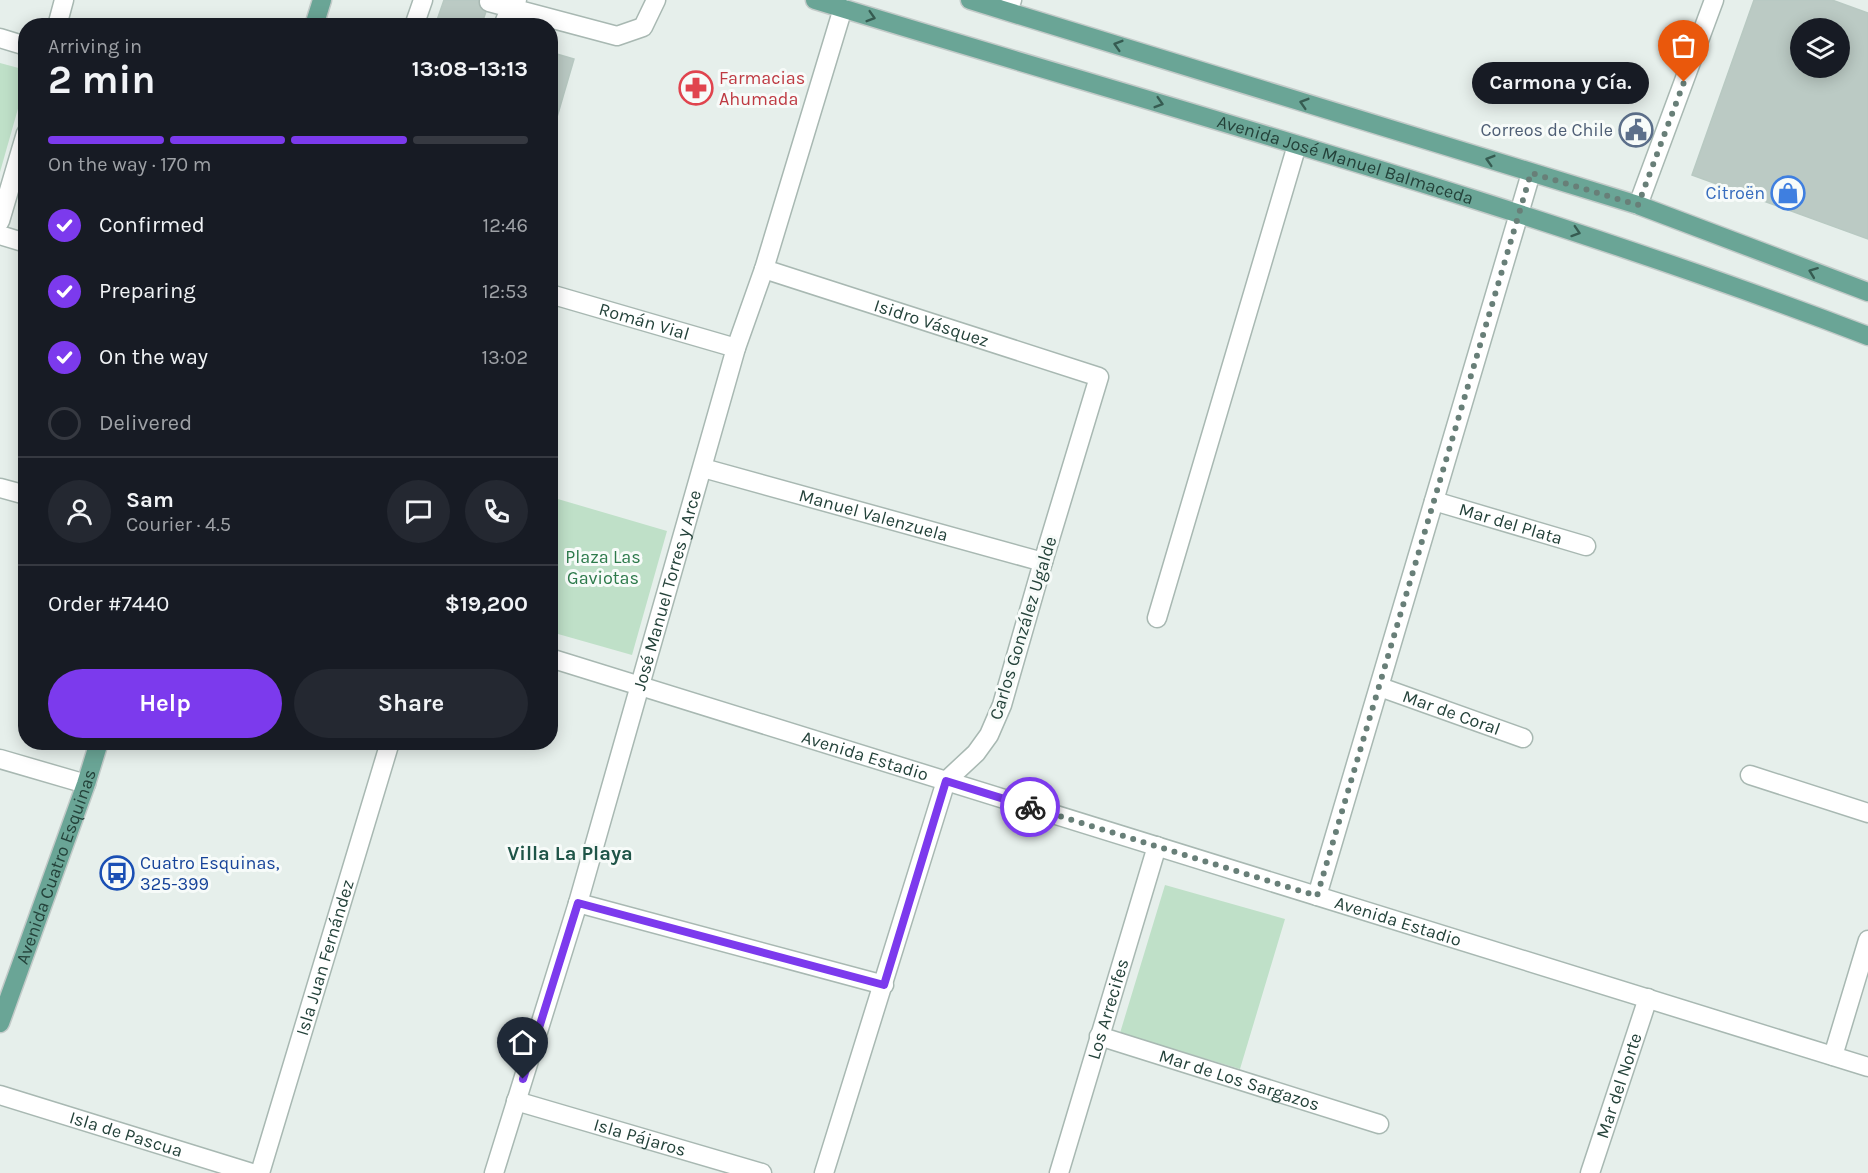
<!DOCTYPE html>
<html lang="en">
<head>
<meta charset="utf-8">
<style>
	body { margin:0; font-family:Karla,sans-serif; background:#242831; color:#f1f3f6; height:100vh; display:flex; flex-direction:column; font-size:22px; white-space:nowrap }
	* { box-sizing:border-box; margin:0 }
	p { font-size:20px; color:#9ea1a6 }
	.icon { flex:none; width:33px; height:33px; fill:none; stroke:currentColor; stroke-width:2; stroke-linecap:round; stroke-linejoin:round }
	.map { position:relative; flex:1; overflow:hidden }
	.panel { position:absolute; left:18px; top:18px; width:540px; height:732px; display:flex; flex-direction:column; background:#171b24; border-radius:24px; box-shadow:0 3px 15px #0003 }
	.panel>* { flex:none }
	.tools { position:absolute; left:1790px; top:18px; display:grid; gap:12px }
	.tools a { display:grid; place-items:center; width:60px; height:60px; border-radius:50%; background:#171b24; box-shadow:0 3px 15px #0003; font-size:30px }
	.pin { position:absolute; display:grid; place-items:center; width:51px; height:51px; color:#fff; margin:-62px -26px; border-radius:50% 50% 50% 0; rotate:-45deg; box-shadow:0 0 6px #0007 }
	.pin .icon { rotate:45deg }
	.courier { position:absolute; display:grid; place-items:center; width:60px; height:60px; margin:-30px; border:4px solid #7c3aed; border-radius:50%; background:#fff; color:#222; box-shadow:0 2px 8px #0007 }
	.bubble { position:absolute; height:42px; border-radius:21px; background:#171b24; box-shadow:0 3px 15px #0003; font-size:20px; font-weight:700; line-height:42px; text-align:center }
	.headline em { font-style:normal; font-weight:700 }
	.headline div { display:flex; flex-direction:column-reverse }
	.headline { display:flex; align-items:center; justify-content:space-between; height:102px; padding:0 30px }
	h1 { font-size:39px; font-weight:700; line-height:45px }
	.bar { display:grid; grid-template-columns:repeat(4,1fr); gap:9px 6px; align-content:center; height:72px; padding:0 30px }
	.bar i { height:8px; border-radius:4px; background:#363941 }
	.bar .current { background:#7c3aed }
	.bar p { grid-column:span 4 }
	.line { display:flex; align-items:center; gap:15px; padding:0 30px; border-top:2px solid #363941 }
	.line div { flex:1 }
	.round { display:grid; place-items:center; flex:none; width:63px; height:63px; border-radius:32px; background:#242831 }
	ol { padding:0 30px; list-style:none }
	li { display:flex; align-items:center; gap:18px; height:66px }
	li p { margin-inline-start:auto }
	li .icon { padding:6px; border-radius:50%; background:#7c3aed; color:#fff; stroke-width:4 }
	li:last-child { color:#9ea1a6 }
	li i { width:33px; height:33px; border:3px solid #363941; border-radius:50% }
	.button { display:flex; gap:12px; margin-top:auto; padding:12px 30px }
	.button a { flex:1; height:69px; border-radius:36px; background:#7c3aed; color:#fff; font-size:24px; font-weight:700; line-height:69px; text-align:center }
	.button a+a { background:#242831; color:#f1f3f6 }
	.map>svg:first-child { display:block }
	.green { fill:#bfe0c8 }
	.building { fill:#bbcac4; stroke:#b8c9c2; stroke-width:1.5; fill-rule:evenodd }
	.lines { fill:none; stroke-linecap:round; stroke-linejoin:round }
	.lane-casing { stroke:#a8b8b2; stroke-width:21 }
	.street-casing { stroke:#a8b8b2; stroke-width:21 }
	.primary-casing { stroke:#c2cac8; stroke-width:21 }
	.lane { stroke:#fff; stroke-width:18 }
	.street { stroke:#fff; stroke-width:18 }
	.primary { stroke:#6aa596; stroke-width:18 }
	.oneway { stroke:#365b51 }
	.done { stroke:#687f78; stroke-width:6; stroke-dasharray:0 10.8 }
	.route { stroke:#7c3aed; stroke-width:8 }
	.labels { text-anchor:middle; stroke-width:6; stroke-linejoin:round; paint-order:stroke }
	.health-label { font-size:18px; fill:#be3a42; stroke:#f7fbf9; text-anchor:start }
	.service-label { font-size:18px; fill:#4e5e75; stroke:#f7fbf9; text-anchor:end }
	.street-label { font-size:18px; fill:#24423a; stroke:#f7fbf9 }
	.shop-label { font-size:18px; fill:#366cbe; stroke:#f7fbf9; text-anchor:end }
	.park-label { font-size:18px; fill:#2d7a4b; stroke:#f7fbf9 }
	.transit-label { font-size:18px; fill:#164399; stroke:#f7fbf9; text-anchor:start }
	.neighbourhood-label { font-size:20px; font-weight:bold; fill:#1f5548; stroke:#f7fbf9 }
</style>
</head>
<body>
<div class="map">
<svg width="1868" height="1173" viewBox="0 0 1868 1173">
	<rect width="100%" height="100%" fill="#e6efeb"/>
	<!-- green -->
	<path class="green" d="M 0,63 L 26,70 L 25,84 L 0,172 Z
		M 551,497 L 667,531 L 632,655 L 551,632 Z
		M 1165,885 L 1285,919 L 1240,1069 L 1120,1033 Z"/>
	<!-- building -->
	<path class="building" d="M 444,0 L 490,0 L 481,26 L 435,26 Z
		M 1754,0 L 1832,0 L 1868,13 L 1868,239 L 1692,175 ZM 1800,28 L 1839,28 L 1839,68 L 1800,68 Z
		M 550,52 L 574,59 L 550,141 Z"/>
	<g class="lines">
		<!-- lane casing -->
		<g class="lane-casing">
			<path id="lane" d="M 489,2 L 617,36 L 643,27 L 656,0
				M 1008,11 L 1012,0
				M 414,26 L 423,0
				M 503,26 L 510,8 L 517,0
				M 1157,618 L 1297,145"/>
		</g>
		<!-- street casing -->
		<g class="street-casing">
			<g id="street">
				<path d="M 57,26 L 64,0"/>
				<path d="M 0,38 L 26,46"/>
				<path d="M 1638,205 L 1714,0"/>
				<path d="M 0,221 L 26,133"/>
				<path d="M 0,235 L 26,243"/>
				<path id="s1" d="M 764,269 L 1099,377 L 1043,562 L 1002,705 L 989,735 L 976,753 L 946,781 L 824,1173"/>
				<path id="s2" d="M 550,294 L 736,348"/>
				<path id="s3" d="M 703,468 L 1043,562"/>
				<path d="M 0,488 L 26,495"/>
				<path id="s4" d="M 1434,501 L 1586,546"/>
				<path id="s5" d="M 550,658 L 1868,1067"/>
				<path id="s6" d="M 1380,687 L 1523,738"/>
				<path d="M 0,759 L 86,784"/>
				<path d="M 1750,775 L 1868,813"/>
				<path d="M 1317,896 L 1531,173"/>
				<path d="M 578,903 L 884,985"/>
				<path id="s7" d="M 1099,1036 L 1379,1124"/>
				<path d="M 1833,1056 L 1868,940"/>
				<path id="s8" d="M 0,1095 L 252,1173"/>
				<path id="s9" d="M 516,1101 L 762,1173"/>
				<path id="s10" d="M 260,1173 L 390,742"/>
				<path id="s11" d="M 494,1173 L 578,903 L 736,348 L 764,269 L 843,8"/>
				<path id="s12" d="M 1059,1173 L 1157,846"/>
				<path id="s13" d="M 1590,1173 L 1648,998"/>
			</g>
		</g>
		<!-- primary casing -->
		<g class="primary-casing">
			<g id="primary">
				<path id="s14" d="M 815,0 C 1167,108 1524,204 1868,336"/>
				<path d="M 970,0 L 1638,205 L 1868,292"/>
				<path d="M 314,26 L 322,0"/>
				<path id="s15" d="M 0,1023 L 86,784 L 99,742"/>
			</g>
		</g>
		<!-- lane -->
		<use href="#lane" class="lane"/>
		<!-- street -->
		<use href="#street" class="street"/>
		<!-- primary -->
		<use href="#primary" class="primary"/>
	</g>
	<!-- one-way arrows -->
	<defs><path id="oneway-chevron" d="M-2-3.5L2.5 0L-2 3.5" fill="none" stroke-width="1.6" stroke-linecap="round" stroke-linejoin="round" transform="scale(1.5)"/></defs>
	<g class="oneway">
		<use href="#oneway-chevron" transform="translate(871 17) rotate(17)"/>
		<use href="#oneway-chevron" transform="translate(1118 45) rotate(-163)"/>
		<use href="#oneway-chevron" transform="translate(1159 103) rotate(17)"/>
		<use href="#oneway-chevron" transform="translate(1304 103) rotate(-163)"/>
		<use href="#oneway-chevron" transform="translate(1490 160) rotate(-163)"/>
		<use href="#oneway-chevron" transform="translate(1576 232) rotate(18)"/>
		<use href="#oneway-chevron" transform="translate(1813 272) rotate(-159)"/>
	</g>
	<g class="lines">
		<!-- done -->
		<path class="done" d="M 1030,807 L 1317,896 L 1531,173 L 1638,205 L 1684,82"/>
		<!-- route -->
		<path class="route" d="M 523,1079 L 578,903 L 884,985 L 946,781 L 1030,807"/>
	</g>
	<!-- icons -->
	<defs>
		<g id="pharmacy-ring" transform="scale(1.725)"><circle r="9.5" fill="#f7fbf9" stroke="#e0444e" stroke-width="1.5"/><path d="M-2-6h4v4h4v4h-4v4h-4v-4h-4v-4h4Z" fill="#e0444e"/></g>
		<g id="civic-ring" transform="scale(1.725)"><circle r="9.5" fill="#f7fbf9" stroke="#5c6f8a" stroke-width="1.5"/><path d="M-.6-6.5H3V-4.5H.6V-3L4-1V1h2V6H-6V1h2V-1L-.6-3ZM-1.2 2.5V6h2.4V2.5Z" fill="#5c6f8a"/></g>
		<g id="shop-ring" transform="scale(1.725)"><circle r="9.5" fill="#f7fbf9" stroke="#3f7fe0" stroke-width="1.5"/><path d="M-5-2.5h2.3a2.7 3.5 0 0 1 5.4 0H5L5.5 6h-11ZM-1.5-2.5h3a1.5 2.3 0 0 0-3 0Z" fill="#3f7fe0"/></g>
		<g id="bus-ring" transform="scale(1.725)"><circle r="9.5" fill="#f7fbf9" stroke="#1a4fb4" stroke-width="1.5"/><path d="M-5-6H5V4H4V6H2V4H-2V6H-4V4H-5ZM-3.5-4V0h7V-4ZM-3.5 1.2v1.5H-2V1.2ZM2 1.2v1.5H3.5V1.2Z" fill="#1a4fb4"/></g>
	</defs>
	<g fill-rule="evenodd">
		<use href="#pharmacy-ring" x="696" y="88"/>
		<use href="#civic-ring" x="1636" y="130"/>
		<use href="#shop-ring" x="1788" y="193"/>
		<use href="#bus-ring" x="117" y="873"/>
	</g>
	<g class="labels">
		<!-- health labels -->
		<g class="health-label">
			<text x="719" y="84">Farmacias<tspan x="719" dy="21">Ahumada</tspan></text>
		</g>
		<!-- service labels -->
		<g class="service-label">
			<text x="1613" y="136">Correos de Chile</text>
		</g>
		<!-- street labels -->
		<g class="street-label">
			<text dy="6" stroke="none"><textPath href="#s14" startOffset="554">Avenida José Manuel Balmaceda</textPath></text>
			<text dy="6" stroke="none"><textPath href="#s2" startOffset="98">Román Vial</textPath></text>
			<text dy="6" stroke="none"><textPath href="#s1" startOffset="176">Isidro Vásquez</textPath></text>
			<text dy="6" stroke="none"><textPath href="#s3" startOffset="177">Manuel Valenzuela</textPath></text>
			<text dy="6" stroke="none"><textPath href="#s4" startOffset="80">Mar del Plata</textPath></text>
			<text dy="6" stroke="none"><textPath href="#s11" startOffset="608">José Manuel Torres y Arce</textPath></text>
			<text transform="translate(1023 628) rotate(-73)" y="6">Carlos González Ugalde</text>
			<text dy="6" stroke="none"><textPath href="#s6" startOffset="76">Mar de Coral</textPath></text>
			<text dy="6" stroke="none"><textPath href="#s5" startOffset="330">Avenida Estadio</textPath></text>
			<text dy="6" stroke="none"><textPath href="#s15" startOffset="166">Avenida Cuatro Esquinas</textPath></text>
			<text dy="6" stroke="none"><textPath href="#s5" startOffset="888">Avenida Estadio</textPath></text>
			<text dy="6" stroke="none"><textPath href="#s10" startOffset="225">Isla Juan Fernández</textPath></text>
			<text dy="6" stroke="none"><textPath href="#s12" startOffset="171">Los Arrecifes</textPath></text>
			<text dy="6" stroke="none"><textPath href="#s7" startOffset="147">Mar de Los Sargazos</textPath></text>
			<text dy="6" stroke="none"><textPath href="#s13" startOffset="92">Mar del Norte</textPath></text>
			<text dy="6" stroke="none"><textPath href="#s8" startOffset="132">Isla de Pascua</textPath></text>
			<text dy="6" stroke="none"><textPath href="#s9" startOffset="129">Isla Pájaros</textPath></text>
		</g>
		<!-- shop labels -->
		<g class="shop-label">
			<text x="1765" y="199">Citroën</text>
		</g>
		<!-- park labels -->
		<g class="park-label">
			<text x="603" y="563">Plaza Las<tspan x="603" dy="21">Gaviotas</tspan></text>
		</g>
		<!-- transit labels -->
		<g class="transit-label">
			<text x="140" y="869">Cuatro Esquinas,<tspan x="140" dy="21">325-399</tspan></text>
		</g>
		<!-- neighbourhood labels -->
		<g class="neighbourhood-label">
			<text x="570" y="860">Villa La Playa</text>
		</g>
	</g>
</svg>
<div class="tools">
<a><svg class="icon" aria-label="layers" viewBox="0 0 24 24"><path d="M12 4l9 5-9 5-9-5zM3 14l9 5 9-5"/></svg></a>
</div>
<div class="pin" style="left:1684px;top:82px;background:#ea580c"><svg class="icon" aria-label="bag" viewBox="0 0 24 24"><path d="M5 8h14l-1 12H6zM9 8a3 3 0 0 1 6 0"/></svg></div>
<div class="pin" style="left:523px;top:1079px;background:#1f2937"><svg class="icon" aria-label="home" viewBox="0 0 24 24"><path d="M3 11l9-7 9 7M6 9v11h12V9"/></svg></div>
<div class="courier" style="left:1030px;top:807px"><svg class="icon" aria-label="bike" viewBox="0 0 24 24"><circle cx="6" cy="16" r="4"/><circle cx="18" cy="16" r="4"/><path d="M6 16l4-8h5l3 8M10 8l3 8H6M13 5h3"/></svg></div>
<div class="bubble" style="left:1472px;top:62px;width:177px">Carmona y Cía.</div>
<section class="panel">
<div class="headline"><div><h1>2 min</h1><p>Arriving in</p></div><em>13:08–13:13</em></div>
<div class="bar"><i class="current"></i><i class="current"></i><i class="current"></i><i></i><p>On the way · 170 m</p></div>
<ol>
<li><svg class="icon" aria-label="check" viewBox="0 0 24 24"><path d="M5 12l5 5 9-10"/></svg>Confirmed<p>12:46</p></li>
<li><svg class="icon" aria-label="check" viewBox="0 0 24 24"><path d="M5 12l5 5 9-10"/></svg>Preparing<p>12:53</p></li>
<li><svg class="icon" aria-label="check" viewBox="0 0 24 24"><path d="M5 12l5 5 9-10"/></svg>On the way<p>13:02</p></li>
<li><i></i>Delivered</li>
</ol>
<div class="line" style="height:108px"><a class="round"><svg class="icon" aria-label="person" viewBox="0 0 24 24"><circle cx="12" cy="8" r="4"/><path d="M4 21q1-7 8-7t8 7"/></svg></a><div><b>Sam</b><p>Courier · 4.5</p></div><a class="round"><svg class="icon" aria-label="chat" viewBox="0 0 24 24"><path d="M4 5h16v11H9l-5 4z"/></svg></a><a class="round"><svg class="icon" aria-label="phone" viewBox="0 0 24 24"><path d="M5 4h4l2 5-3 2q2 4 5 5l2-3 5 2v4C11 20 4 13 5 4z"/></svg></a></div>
<div class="line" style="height:78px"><div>Order #7440</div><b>$19,200</b></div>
<div class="button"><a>Help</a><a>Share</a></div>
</section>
</div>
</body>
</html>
